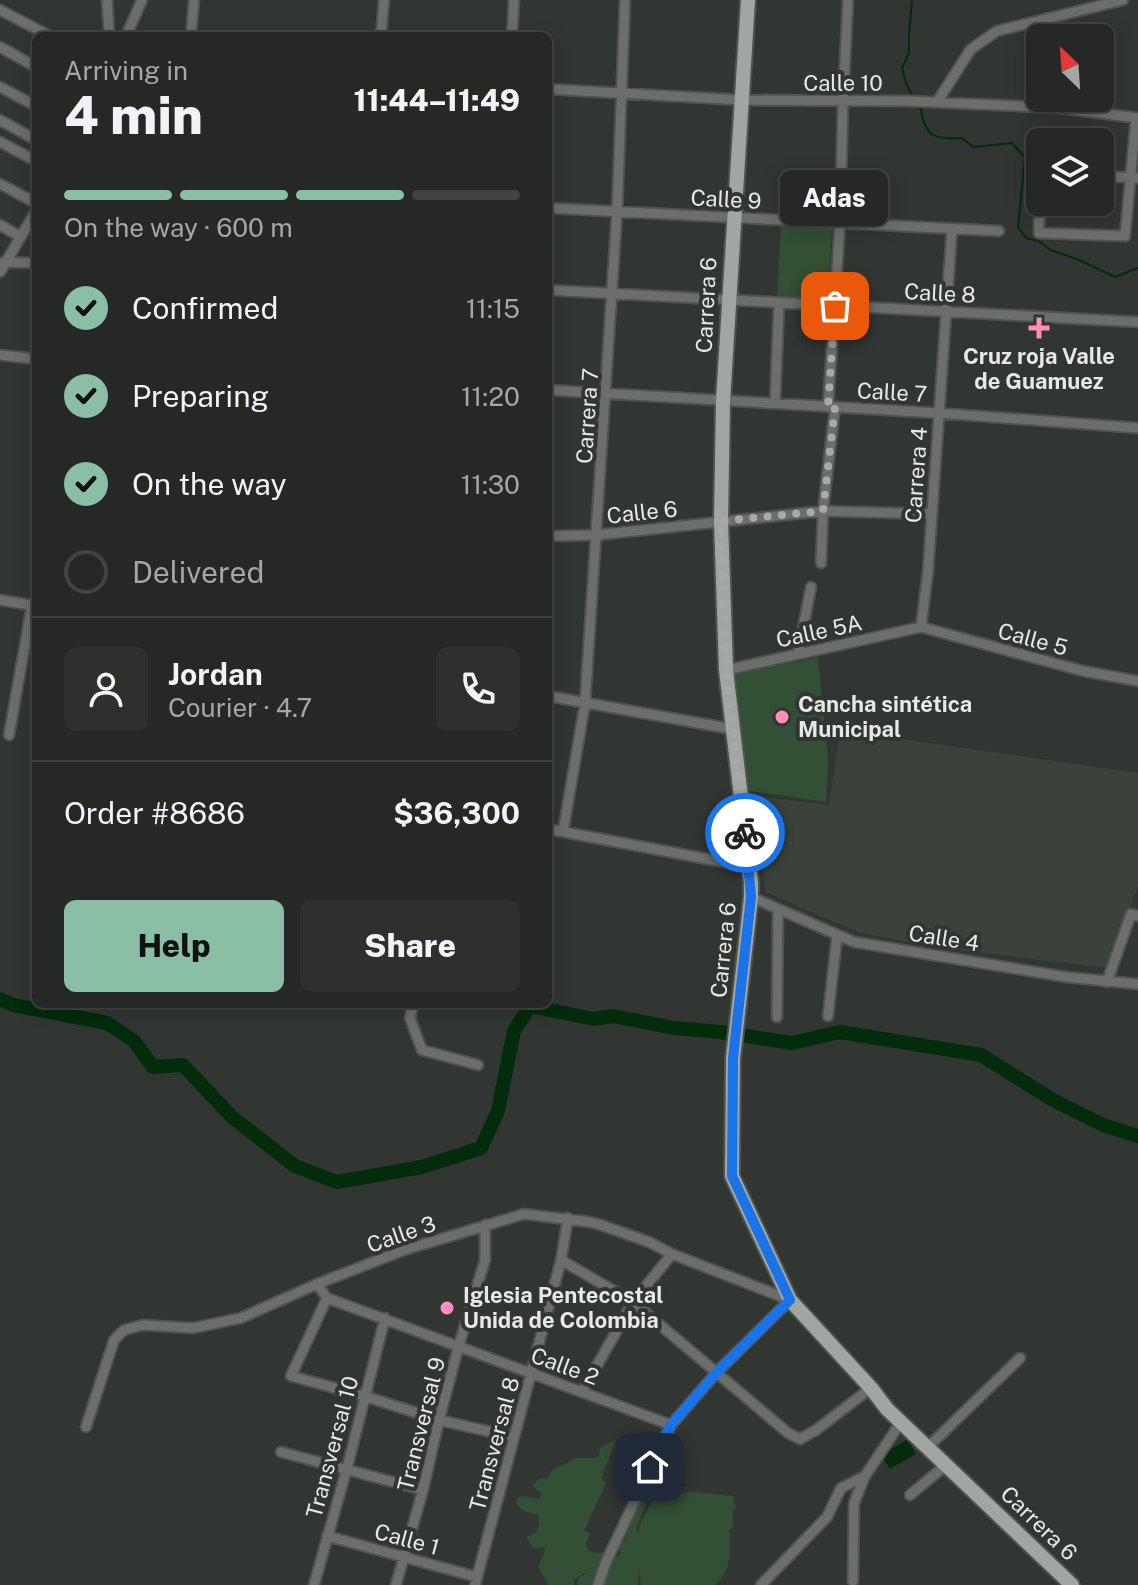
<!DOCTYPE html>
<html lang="en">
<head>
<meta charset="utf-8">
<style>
	body { margin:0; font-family:"Public Sans",sans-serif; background:#2e302e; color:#f1f3f6; height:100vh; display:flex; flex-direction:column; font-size:30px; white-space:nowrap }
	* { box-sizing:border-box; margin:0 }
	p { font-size:26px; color:#a4a6a7 }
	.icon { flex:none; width:44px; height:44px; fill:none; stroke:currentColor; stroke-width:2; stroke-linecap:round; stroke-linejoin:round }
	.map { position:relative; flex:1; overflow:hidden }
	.panel { position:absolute; left:32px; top:32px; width:520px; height:976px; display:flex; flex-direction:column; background:#262826; border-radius:12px; box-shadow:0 4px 20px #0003,0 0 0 2px #424443 }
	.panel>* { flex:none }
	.needle { width:52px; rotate:335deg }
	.tools { position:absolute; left:1026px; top:24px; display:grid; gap:16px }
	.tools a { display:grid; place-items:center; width:88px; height:88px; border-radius:12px; background:#262826; box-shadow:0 4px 20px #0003,0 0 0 2px #424443; font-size:40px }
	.pin { position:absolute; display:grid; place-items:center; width:68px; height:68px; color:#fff; margin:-34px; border-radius:16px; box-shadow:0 4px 12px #0006 }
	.courier { position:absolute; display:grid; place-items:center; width:80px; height:80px; margin:-40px; border:6px solid #1a73e8; border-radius:50%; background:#fff; color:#222; box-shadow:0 2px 10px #0007 }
	.bubble { position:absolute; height:56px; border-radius:12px; background:#262826; box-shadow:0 4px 20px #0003,0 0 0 2px #424443; font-size:26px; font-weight:800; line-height:56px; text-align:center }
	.summary em { font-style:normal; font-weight:800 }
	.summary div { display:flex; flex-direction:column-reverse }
	.summary { display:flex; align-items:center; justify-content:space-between; height:136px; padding:0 32px }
	h1 { font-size:52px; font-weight:800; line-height:60px }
	.bar { display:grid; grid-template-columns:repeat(4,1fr); gap:12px 8px; align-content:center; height:96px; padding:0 32px }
	.bar i { height:10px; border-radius:6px; background:#424443 }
	.bar .current { background:#8abfa5 }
	.bar p { grid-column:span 4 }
	.line { display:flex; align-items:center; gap:20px; padding:0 32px; border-top:2px solid #424443 }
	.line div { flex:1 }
	.round { display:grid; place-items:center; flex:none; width:84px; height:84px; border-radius:12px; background:#2e302e }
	ol { padding:0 32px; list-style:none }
	li { display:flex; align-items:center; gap:24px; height:88px }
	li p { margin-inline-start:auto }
	li .icon { padding:8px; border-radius:50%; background:#8abfa5; color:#111; stroke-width:4 }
	li:last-child { color:#a4a6a7 }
	li i { width:44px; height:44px; border:4px solid #424443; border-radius:50% }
	.cta { display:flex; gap:16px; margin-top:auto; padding:16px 32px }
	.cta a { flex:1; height:92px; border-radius:12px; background:#8abfa5; color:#111; font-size:32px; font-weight:800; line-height:92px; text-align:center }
	.cta a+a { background:#2e302e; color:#f1f3f6 }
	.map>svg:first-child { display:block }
	.built { fill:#3a423b }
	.green { fill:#325035 }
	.water { fill:#022c0a }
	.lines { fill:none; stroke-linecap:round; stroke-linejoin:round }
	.stream { stroke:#022c0a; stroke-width:2 }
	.river { stroke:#022c0a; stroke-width:14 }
	.minor-casing { stroke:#4f534f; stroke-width:13 }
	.primary-casing { stroke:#4f534f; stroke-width:18 }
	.minor { stroke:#6c6e6c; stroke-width:9 }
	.primary { stroke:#a2a6a3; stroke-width:14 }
	.done { stroke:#a8aaa8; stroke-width:8; stroke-dasharray:0 14.4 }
	.route { stroke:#1a73e8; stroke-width:10 }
	.poi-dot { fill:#ff8eb9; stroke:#323632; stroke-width:3 }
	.labels { text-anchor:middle; stroke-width:8; stroke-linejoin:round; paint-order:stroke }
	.street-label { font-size:22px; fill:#e7e9e7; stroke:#323632 }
	.poi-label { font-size:22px; font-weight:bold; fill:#e7e9e7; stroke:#323632; text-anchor:start }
</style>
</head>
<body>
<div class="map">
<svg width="1138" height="1585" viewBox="0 0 1138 1585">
	<rect width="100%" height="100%" fill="#323632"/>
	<!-- built -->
	<path class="built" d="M 840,730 L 1138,773 L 1138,887 L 1107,968 L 943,948 L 860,933 L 766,892 L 753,796 L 829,805 Z"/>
	<!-- green -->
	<path class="green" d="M 781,225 L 832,228 L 828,299 L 777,297 Z
		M 818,658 L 828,760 L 826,802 L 749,791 L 735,673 Z
		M 616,1440 L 601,1478 L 603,1481 L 606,1483 L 584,1531 L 591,1534 L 586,1542 L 588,1551 L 597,1553 L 603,1552 L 607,1555 L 598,1578 L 594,1576 L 592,1585 L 578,1585 L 578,1579 L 585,1574 L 594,1576 L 584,1573 L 574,1580 L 574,1585 L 548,1585 L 538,1566 L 544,1554 L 545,1547 L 533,1548 L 526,1537 L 536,1533 L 539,1525 L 538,1515 L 523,1511 L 516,1503 L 518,1498 L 523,1496 L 540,1499 L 542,1494 L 532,1486 L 539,1479 L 548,1478 L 551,1471 L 577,1458 L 598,1458 L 600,1448 Z
		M 648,1475 L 653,1485 L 675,1482 L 679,1476 L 686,1489 L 654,1493 L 647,1501 L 636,1529 L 639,1533 L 639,1526 L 655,1495 L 692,1492 L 733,1496 L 736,1508 L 733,1511 L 733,1526 L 729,1530 C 730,1553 733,1568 715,1585 L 641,1585 L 639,1569 L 638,1585 L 600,1585 L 610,1560 L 613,1560 L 621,1553 L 618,1547 L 618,1543 L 625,1540 L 628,1530 L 628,1519 C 638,1512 637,1505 639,1495 C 641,1488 645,1481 648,1475 Z"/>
	<!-- water -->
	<path class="water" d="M 908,1439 L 916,1454 L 890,1469 L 881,1455 Z"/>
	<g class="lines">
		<!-- stream -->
		<path class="stream" d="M 912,0 L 909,34 L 909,53 L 902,68 L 906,83 L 913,98
			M 915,105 L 921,109 C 925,137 935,140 962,138 L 973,147 L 1012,143 L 1025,157 L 1018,227 L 1026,238 L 1039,241 L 1050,250 L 1077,259 L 1115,277 L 1138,268"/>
		<!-- river -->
		<path class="river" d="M 0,999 L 13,1005 L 107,1023 L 134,1041 L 153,1067 L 183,1065 L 232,1117 L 295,1166 L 337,1182 L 422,1167 L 481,1148 L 498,1111 L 514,1031 L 530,1006 L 594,1019 L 613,1016 L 674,1028 L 720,1032 L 792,1043 L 840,1032 L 981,1055 L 1053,1100 L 1103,1125 L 1138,1136"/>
		<!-- minor casing -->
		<g class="minor-casing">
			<path id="minor" d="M 107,0 L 109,31 L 111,36
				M 0,10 L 50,36
				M 126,36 L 142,0
				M 191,36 L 194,0
				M 381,36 L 384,0
				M 512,36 L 514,0
				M 0,47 L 36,67
				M 0,87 L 36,106
				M 548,89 L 741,100 L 909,101 L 1060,108 L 1138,118
				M 937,102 L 971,49 L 997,31 L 1123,0
				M 0,120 L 36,140
				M 0,142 L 36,161
				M 1100,176 L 1138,178
				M 0,184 L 36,203
				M 1045,202 L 1039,220 L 1039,233 L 1125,236 L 1136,118
				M 548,208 L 999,231
				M 0,225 L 21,237
				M 4,262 L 36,263
				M 0,272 L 36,211
				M 548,290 L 1138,322
				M 0,355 L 36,359
				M 548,390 L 938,413 L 1138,428
				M 775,403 L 779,303
				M 828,407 L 840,223 L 843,102 L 848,0
				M 548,536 L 596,535 L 823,511 L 932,514
				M 821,563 L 823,511 L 835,407
				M 0,600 L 36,606
				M 921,627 L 928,571 L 952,229
				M 798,654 L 811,587
				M 726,670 L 921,627 L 1083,671 L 1138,681
				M 548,696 L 732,729
				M 9,735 L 32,605
				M 548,829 L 750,867
				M 563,832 L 585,703 L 617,212 L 625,0
				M 751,897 L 854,942 L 1066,977 L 1138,984
				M 1107,982 L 1131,914 L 1138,916
				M 413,1004 L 410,1018 L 422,1050 L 478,1065
				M 828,1016 L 837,936
				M 777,1017 L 778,909
				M 561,1260 L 633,1302 L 788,1433 L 800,1439 L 816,1430 L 871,1388
				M 317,1284 L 327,1298 L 671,1425
				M 327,1298 L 291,1376 L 364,1396 L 439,1420 L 513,1437
				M 582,1392 L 633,1302 L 672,1254
				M 86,1427 L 114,1340 L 124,1330 L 143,1325 L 193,1328 L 241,1318 L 317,1284 L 404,1250 L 524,1214 L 590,1222 L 601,1225 L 649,1242 L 672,1254 L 790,1300 L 717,1372 L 671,1425 L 606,1562 L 598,1585
				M 928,1447 L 1020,1358
				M 281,1452 L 423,1490
				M 910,1495 L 946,1465
				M 327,1536 L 477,1577
				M 853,1581 L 854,1503 L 865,1476 L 901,1422
				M 314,1585 L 347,1468 L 385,1318
				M 396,1585 L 423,1490 L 439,1420 L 459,1345 L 485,1260 L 485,1225
				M 475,1585 L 561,1260 L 568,1218
				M 761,1585 L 827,1517 L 841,1488 L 865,1476"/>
		</g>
		<!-- primary casing -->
		<g class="primary-casing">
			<path id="primary" d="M 748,0 L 723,401 L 721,521 L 726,670 L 751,882 L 751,897 L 733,1058 L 732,1176 L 790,1300 L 871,1388 L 887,1409 L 1072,1585"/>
		</g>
		<!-- minor -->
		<use href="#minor" class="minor"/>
		<!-- primary -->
		<use href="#primary" class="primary"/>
	</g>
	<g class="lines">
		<!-- done -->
		<path class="done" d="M 745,833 L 726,670 L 721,521 L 823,511 L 835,407 L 828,407 L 835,306"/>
		<!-- route -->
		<path class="route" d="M 650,1467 L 671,1425 L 717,1372 L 790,1300 L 732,1176 L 733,1058 L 751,897 L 745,833"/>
	</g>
	<!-- markers -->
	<g class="poi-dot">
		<path d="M1035 316h8v8h8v8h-8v8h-8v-8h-8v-8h8z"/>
		<circle cx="782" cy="717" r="8"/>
		<circle cx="447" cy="1308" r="8"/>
	</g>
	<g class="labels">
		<!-- street labels -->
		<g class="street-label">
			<text x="843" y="91">Calle 10</text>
			<text transform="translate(726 199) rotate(3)" y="8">Calle 9</text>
			<text transform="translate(940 293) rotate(3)" y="8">Calle 8</text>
			<text transform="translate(706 305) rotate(-87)" y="8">Carrera 6</text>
			<text transform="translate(892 392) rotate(3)" y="8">Calle 7</text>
			<text transform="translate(587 416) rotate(-86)" y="8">Carrera 7</text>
			<text transform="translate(916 475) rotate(-86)" y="8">Carrera 4</text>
			<text transform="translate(642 512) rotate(-6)" y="8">Calle 6</text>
			<text transform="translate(819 631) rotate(-12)" y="8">Calle 5A</text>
			<text transform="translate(1033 639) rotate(15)" y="8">Calle 5</text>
			<text transform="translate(944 938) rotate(9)" y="8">Calle 4</text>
			<text transform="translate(723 950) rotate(-84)" y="8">Carrera 6</text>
			<text transform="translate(401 1234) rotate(-19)" y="8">Calle 3</text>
			<text transform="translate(565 1366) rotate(20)" y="8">Calle 2</text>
			<text transform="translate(421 1424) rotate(-76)" y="8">Transversal 9</text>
			<text transform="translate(494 1444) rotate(-75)" y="8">Transversal 8</text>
			<text transform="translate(332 1447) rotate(-75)" y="8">Transversal 10</text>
			<text transform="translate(1039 1523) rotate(44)" y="8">Carrera 6</text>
			<text transform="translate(407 1539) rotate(15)" y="8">Calle 1</text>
		</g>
		<!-- poi labels -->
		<g class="poi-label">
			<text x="1039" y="364" text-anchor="middle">Cruz roja Valle<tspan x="1039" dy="25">de Guamuez</tspan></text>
			<text x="798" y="712">Cancha sintética<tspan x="798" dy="25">Municipal</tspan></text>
			<text x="463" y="1303">Iglesia Pentecostal<tspan x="463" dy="25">Unida de Colombia</tspan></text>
		</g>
	</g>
</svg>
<div class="tools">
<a><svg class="needle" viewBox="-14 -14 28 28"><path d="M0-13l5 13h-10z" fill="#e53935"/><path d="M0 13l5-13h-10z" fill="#a4a6a7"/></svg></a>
<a><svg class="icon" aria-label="layers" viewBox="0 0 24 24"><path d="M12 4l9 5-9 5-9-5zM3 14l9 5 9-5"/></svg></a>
</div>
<div class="pin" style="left:835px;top:306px;background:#ea580c"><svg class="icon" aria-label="bag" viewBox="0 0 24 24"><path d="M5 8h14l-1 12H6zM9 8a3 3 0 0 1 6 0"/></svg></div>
<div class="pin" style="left:650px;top:1467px;background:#1f2937"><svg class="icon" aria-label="home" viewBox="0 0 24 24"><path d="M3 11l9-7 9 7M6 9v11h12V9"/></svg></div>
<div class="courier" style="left:745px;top:833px"><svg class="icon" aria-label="bike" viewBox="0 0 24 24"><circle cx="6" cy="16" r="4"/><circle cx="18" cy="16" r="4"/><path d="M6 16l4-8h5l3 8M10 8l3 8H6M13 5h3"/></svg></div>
<div class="bubble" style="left:780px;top:170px;width:108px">Adas</div>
<section class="panel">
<div class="summary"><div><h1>4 min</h1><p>Arriving in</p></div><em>11:44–11:49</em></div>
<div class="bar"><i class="current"></i><i class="current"></i><i class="current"></i><i></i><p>On the way · 600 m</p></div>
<ol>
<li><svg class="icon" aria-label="check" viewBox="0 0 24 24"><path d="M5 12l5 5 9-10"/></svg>Confirmed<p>11:15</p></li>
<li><svg class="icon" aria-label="check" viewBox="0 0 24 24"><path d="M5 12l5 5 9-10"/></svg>Preparing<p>11:20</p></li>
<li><svg class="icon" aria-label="check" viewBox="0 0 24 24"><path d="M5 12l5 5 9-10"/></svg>On the way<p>11:30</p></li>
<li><i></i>Delivered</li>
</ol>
<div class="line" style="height:144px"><a class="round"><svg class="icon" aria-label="person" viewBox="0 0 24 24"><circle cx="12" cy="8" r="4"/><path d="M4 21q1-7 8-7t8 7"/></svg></a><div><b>Jordan</b><p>Courier · 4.7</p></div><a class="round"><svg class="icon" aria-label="phone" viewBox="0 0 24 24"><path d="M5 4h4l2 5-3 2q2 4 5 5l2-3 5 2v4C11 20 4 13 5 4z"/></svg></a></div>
<div class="line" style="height:104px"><div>Order #8686</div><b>$36,300</b></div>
<div class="cta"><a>Help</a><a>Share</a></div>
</section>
</div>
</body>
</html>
